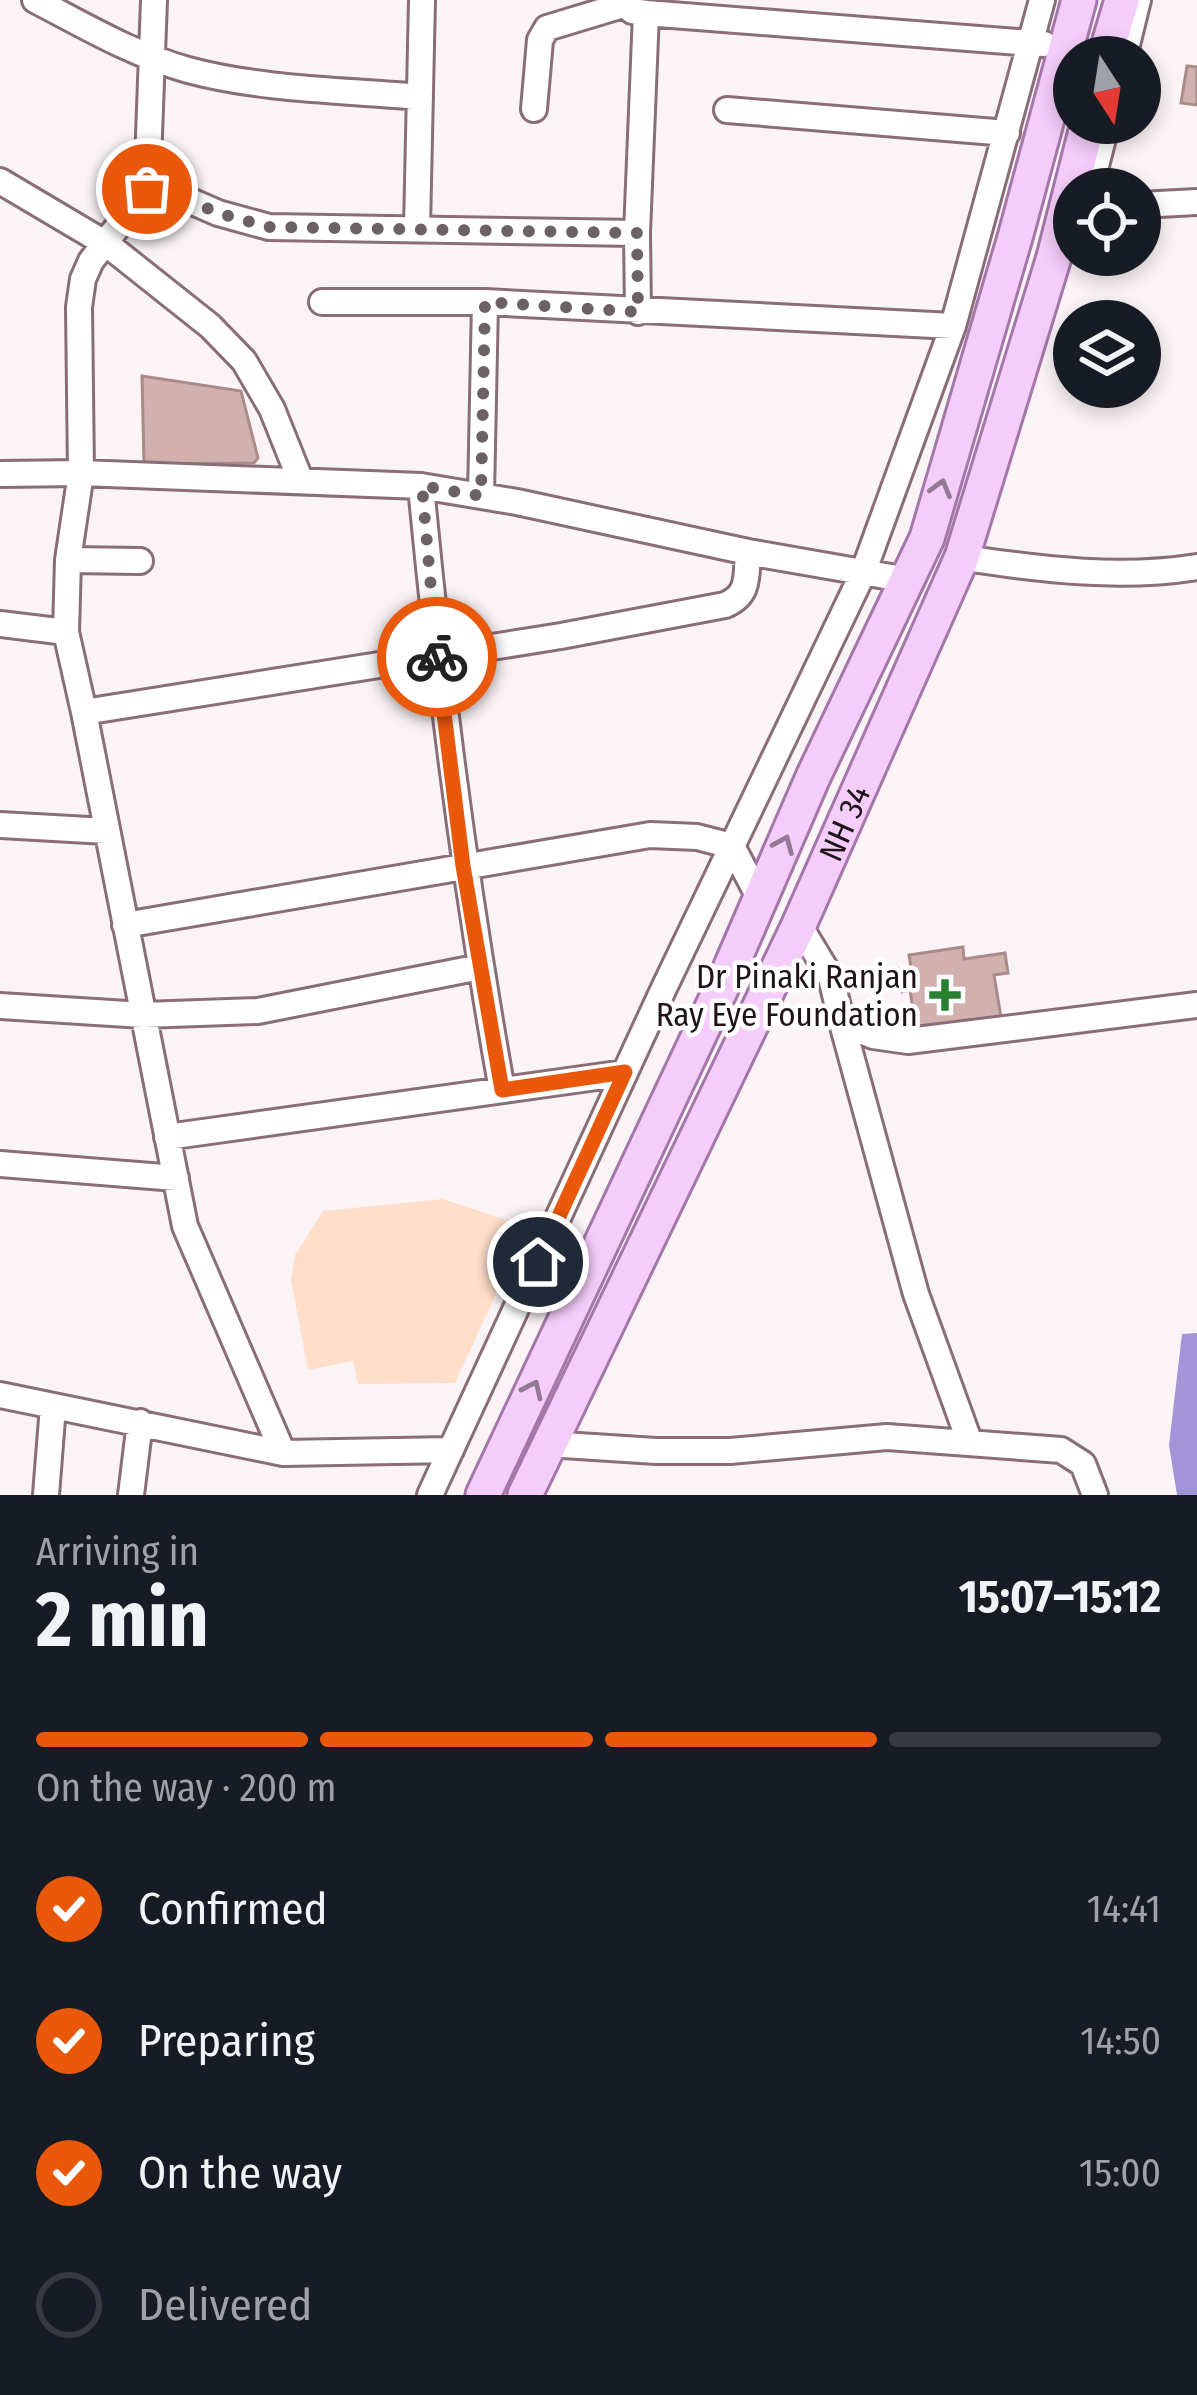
<!DOCTYPE html>
<html lang="en">
<head>
<meta charset="utf-8">
<style>
	body { margin:0; font-family:"Fira Sans Condensed",sans-serif; background:#242831; color:#f1f3f6; height:100vh; display:flex; flex-direction:column; font-size:45px; white-space:nowrap }
	* { box-sizing:border-box; margin:0 }
	p { font-size:39px; color:#9ea1a6 }
	.icon { flex:none; width:66px; height:66px; fill:none; stroke:currentColor; stroke-width:2; stroke-linecap:round; stroke-linejoin:round }
	.map { position:relative; height:1495px; overflow:hidden }
	.side { display:flex; flex-direction:column; background:#171b24; flex:1 }
	.side>* { flex:none }
	.needle { width:78px; rotate:168deg }
	.buttons { position:absolute; left:1053px; top:36px; display:grid; gap:24px }
	.buttons a { display:grid; place-items:center; width:108px; height:108px; border-radius:50%; background:#171b24; box-shadow:0 6px 18px #0003; font-size:60px }
	.pin { position:absolute; display:grid; place-items:center; width:102px; height:102px; color:#fff; margin:-51px; border:6px solid #fff; border-radius:50%; box-shadow:0 3px 12px #0007 }
	.courier { position:absolute; display:grid; place-items:center; width:120px; height:120px; margin:-60px; border:9px solid #ea580c; border-radius:50%; background:#fff; color:#222; box-shadow:0 3px 15px #0007 }
	.head em { font-style:normal; font-weight:700 }
	.head div { display:flex; flex-direction:column-reverse }
	.head { display:flex; align-items:center; justify-content:space-between; height:204px; padding:0 36px }
	h1 { font-size:78px; font-weight:700; line-height:90px }
	.bar { display:grid; grid-template-columns:repeat(4,1fr); gap:18px 12px; align-content:center; height:144px; padding:0 36px }
	.bar i { height:15px; border-radius:9px; background:#363941 }
	.bar .selected { background:#ea580c }
	.bar p { grid-column:span 4 }
	ol { padding:0 36px; list-style:none }
	li { display:flex; align-items:center; gap:36px; height:132px }
	li p { margin-inline-start:auto }
	li .icon { padding:12px; border-radius:50%; background:#ea580c; color:#fff; stroke-width:4 }
	li:last-child { color:#9ea1a6 }
	li i { width:66px; height:66px; border:6px solid #363941; border-radius:50% }
	.map>svg:first-child { display:block }
	.green { fill:#ffdeca }
	.water { fill:#a194d7 }
	.building { fill:#d2b0ae; stroke:#ab8b89; stroke-width:3 }
	.lines { fill:none; stroke-linecap:round; stroke-linejoin:round }
	.minor-casing { stroke:#896d78; stroke-width:30 }
	.major-casing { stroke:#a576a9; stroke-width:39 }
	.minor { stroke:#fff; stroke-width:24 }
	.major { stroke:#f5cdfa; stroke-width:33 }
	.oneway { stroke:#947994 }
	.done { stroke:#6b6266; stroke-width:12; stroke-dasharray:0 21.6 }
	.route { stroke:#ea580c; stroke-width:15 }
	.poi-dot { fill:#26802f; stroke:#fff; stroke-width:4.5 }
	.labels { text-anchor:middle; stroke-width:9; stroke-linejoin:round; paint-order:stroke }
	.street-label { font-size:33px; fill:#1e1318; stroke:#fff }
	.poi-label { font-size:33px; fill:#1e1318; stroke:#fff; text-anchor:end }
</style>
</head>
<body>
<div class="map">
<svg width="1197" height="1495" viewBox="0 0 1197 1495">
	<rect width="100%" height="100%" fill="#fbf4f7"/>
	<!-- green -->
	<path class="green" d="M 443,1199 L 527,1227 L 455,1383 L 358,1384 L 353,1361 L 308,1370 L 291,1280 L 295,1255 L 323,1211 Z"/>
	<!-- water -->
	<path class="water" d="M 1197,1333 L 1197,1495 L 1177,1495 L 1169,1445 L 1182,1334 Z"/>
	<!-- building -->
	<path class="building" d="M 1187,66 L 1197,67 L 1197,105 L 1181,103 Z
		M 142,376 L 241,391 L 258,458 L 254,463 L 144,464 Z
		M 963,947 L 964,959 L 1005,953 L 1008,973 L 994,975 L 1001,1017 L 916,1030 L 910,990 L 902,992 L 898,969 L 911,967 L 909,955 Z"/>
	<g class="lines">
		<!-- minor casing -->
		<g class="minor-casing">
			<path id="minor" d="M 35,0 C 85,26 134,55 188,70 C 263,90 343,90 420,97
				M 620,0 L 632,11 L 646,13 L 1044,44
				M 1124,57 L 1138,0
				M 534,109 L 540,40 L 547,28 L 623,5
				M 727,110 L 1007,133
				M 0,181 L 108,245 L 210,326 L 244,361 L 272,409 L 300,479
				M 147,189 L 154,0
				M 1090,189 L 1107,123
				M 1140,205 L 1197,202
				M 417,228 L 422,0
				M 322,302 L 485,302 L 953,326
				M 638,312 L 637,233 L 646,13
				M 0,474 L 81,473 L 421,486 L 517,502 L 748,552 L 908,580
				M 421,486 C 440,689 466,889 502,1090
				M 481,495 L 485,302
				M 971,559 C 1046,570 1121,579 1197,567
				M 68,560 L 140,561
				M 0,624 L 66,632
				M 84,712 L 66,632 L 68,560 L 81,473 L 79,307 L 83,279 L 91,261 L 147,189 L 163,189 L 218,213 L 269,227 L 637,233
				M 0,825 L 106,831
				M 125,925 L 650,835 L 697,837 L 732,846 L 760,899
				M 805,935 L 831,978 L 842,1023 L 873,1036 L 908,1041 L 1197,1005
				M 0,1006 L 143,1015 L 258,1011 L 480,967
				M 842,1023 L 916,1294 L 970,1443
				M 167,1137 L 625,1073
				M 0,1164 L 176,1178
				M 0,1395 L 283,1453
				M 563,1445 L 656,1451 L 730,1451 L 887,1437 L 1061,1450 L 1083,1464 L 1095,1495
				M 451,1450 L 283,1453 L 185,1226 L 84,712 L 561,636 L 725,605 C 750,595 746,576 748,552
				M 46,1495 L 53,1406
				M 131,1495 L 140,1422
				M 430,1495 L 664,988 L 863,573 L 953,326 L 1042,0"/>
		</g>
		<!-- major casing -->
		<g class="major-casing">
			<g id="major">
				<path d="M 1105,57 L 1122,0"/>
				<path d="M 483,1495 L 726,978 L 813,777 L 927,538 L 1016,234 L 1079,0"/>
				<path id="s1" d="M 525,1495 L 798,927 L 962,557 L 1054,257 L 1088,123"/>
			</g>
		</g>
		<!-- minor -->
		<use href="#minor" class="minor"/>
		<!-- major -->
		<use href="#major" class="major"/>
	</g>
	<!-- one-way arrows -->
	<defs><path id="oneway-chevron" d="M-2-3.5L2.5 0L-2 3.5" fill="none" stroke-width="1.6" stroke-linecap="round" stroke-linejoin="round" transform="scale(3)"/></defs>
	<g class="oneway">
		<use href="#oneway-chevron" transform="translate(941 488) rotate(-74)"/>
		<use href="#oneway-chevron" transform="translate(784 844) rotate(-67)"/>
		<use href="#oneway-chevron" transform="translate(533 1389) rotate(-65)"/>
	</g>
	<g class="lines">
		<!-- done -->
		<path class="done" d="M 147,189 L 163,189 L 218,213 L 269,227 L 637,233 L 638,312 L 485,302 L 481,496 L 422,486 L 437,657"/>
		<!-- route -->
		<path class="route" d="M 437,657 L 463,866 L 502,1090 L 625,1072 L 538,1262"/>
	</g>
	<!-- markers -->
	<path class="poi-dot" d="M939 977h12v12h12v12h-12v12h-12v-12h-12v-12h12z"/>
	<g class="labels">
		<!-- street labels -->
		<g class="street-label">
			<text dy="12" stroke="none"><textPath href="#s1" startOffset="744">NH 34</textPath></text>
		</g>
		<!-- poi labels -->
		<g class="poi-label">
			<text x="918" y="988">Dr Pinaki Ranjan<tspan x="918" dy="38">Ray Eye Foundation</tspan></text>
		</g>
	</g>
</svg>
<div class="buttons">
<a><svg class="needle" viewBox="-14 -14 28 28"><path d="M0-13l5 13h-10z" fill="#e53935"/><path d="M0 13l5-13h-10z" fill="#9ea1a6"/></svg></a>
<a><svg class="icon" aria-label="locate" viewBox="0 0 24 24"><circle cx="12" cy="12" r="6"/><path d="M12 2v4M12 18v4M2 12h4M18 12h4"/></svg></a>
<a><svg class="icon" aria-label="layers" viewBox="0 0 24 24"><path d="M12 4l9 5-9 5-9-5zM3 14l9 5 9-5"/></svg></a>
</div>
<div class="pin" style="left:147px;top:189px;background:#ea580c"><svg class="icon" aria-label="bag" viewBox="0 0 24 24"><path d="M5 8h14l-1 12H6zM9 8a3 3 0 0 1 6 0"/></svg></div>
<div class="pin" style="left:538px;top:1262px;background:#1f2937"><svg class="icon" aria-label="home" viewBox="0 0 24 24"><path d="M3 11l9-7 9 7M6 9v11h12V9"/></svg></div>
<div class="courier" style="left:437px;top:657px"><svg class="icon" aria-label="bike" viewBox="0 0 24 24"><circle cx="6" cy="16" r="4"/><circle cx="18" cy="16" r="4"/><path d="M6 16l4-8h5l3 8M10 8l3 8H6M13 5h3"/></svg></div>
</div>
<section class="side">
<div class="head"><div><h1>2 min</h1><p>Arriving in</p></div><em>15:07–15:12</em></div>
<div class="bar"><i class="selected"></i><i class="selected"></i><i class="selected"></i><i></i><p>On the way · 200 m</p></div>
<ol>
<li><svg class="icon" aria-label="check" viewBox="0 0 24 24"><path d="M5 12l5 5 9-10"/></svg>Confirmed<p>14:41</p></li>
<li><svg class="icon" aria-label="check" viewBox="0 0 24 24"><path d="M5 12l5 5 9-10"/></svg>Preparing<p>14:50</p></li>
<li><svg class="icon" aria-label="check" viewBox="0 0 24 24"><path d="M5 12l5 5 9-10"/></svg>On the way<p>15:00</p></li>
<li><i></i>Delivered</li>
</ol>
</section>
</body>
</html>
